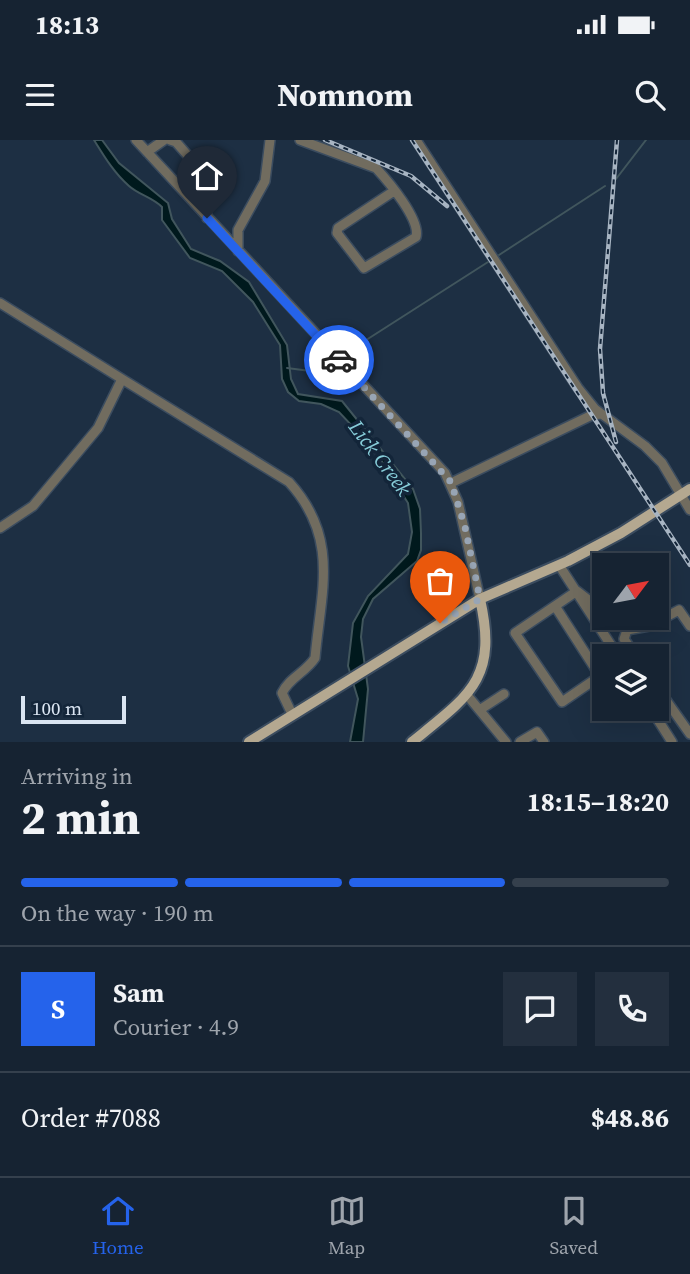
<!DOCTYPE html>
<html lang="en">
<head>
<meta charset="utf-8">
<style>
	body { margin:0; font-family:"Source Serif 4",serif; background:#232f3e; color:#f1f3f6; height:100vh; display:flex; flex-direction:column; font-size:26px; white-space:nowrap }
	* { box-sizing:border-box; margin:0 }
	p { font-size:23px; color:#9ea4ac }
	.icon { flex:none; width:38px; height:38px; fill:none; stroke:currentColor; stroke-width:2; stroke-linecap:round; stroke-linejoin:round }
	.map { position:relative; height:602px; overflow:hidden }
	.side { display:flex; flex-direction:column; background:#162332; flex:1 }
	.side>* { flex:none }
	.needle { width:46px; rotate:58deg }
	.buttons { position:absolute; left:592px; top:413px; display:grid; gap:14px }
	.buttons a { display:grid; place-items:center; width:77px; height:77px; border-radius:0px; background:#162332; box-shadow:0 7px 28px #0002,0 0 0 2px #35404d; font-size:35px }
	.scale { position:absolute; left:21px; bottom:18px; width:105px; box-sizing:border-box; padding-left:7px; border:4px solid #dae5f2; border-top:0; font-size:19px; line-height:24px; white-space:nowrap; color:#dae5f2; -webkit-text-stroke:5px #132539; paint-order:stroke }
	.pin { position:absolute; display:grid; place-items:center; width:60px; height:60px; color:#fff; margin:-72px -30px; border-radius:50% 50% 50% 0; rotate:-45deg; box-shadow:0 0 7px #0007 }
	.pin .icon { rotate:45deg }
	.courier { position:absolute; display:grid; place-items:center; width:70px; height:70px; margin:-35px; border:5px solid #2563eb; border-radius:50%; background:#fff; color:#222; box-shadow:0 2px 9px #0007 }
	.overview em { font-style:normal; font-weight:700 }
	.overview div { display:flex; flex-direction:column-reverse }
	.overview { display:flex; align-items:center; justify-content:space-between; height:119px; padding:0 21px }
	h1 { font-size:46px; font-weight:700; line-height:52px }
	.bar { display:grid; grid-template-columns:repeat(4,1fr); gap:10px 7px; align-content:center; height:84px; padding:0 21px }
	.bar i { height:9px; border-radius:5px; background:#35404d }
	.bar .current { background:#2563eb }
	.bar p { grid-column:span 4 }
	.line { display:flex; align-items:center; gap:18px; padding:0 21px; border-top:2px solid #35404d }
	.line div { flex:1 }
	.round { display:grid; place-items:center; flex:none; width:74px; height:74px; border-radius:0px; background:#232f3e }
	.status { display:flex; justify-content:space-between; align-items:center; height:49px; padding:0 35px; background:#162332; direction:ltr }
	.status svg { height:19px; fill:currentColor }
	header { display:flex; justify-content:space-between; align-items:center; height:91px; padding:0 21px; background:#162332; font-size:32px; font-weight:700 }
	.tab-bar { display:flex; justify-content:space-around; align-items:center; height:98px; border-top:2px solid #35404d; background:#162332; font-size:19px; color:#9ea4ac }
	.tab-bar a { display:grid; justify-items:center; gap:4px }
	.tab-bar .current { color:#2563eb }
	.map>svg:first-child { display:block }
	.water { fill:#00191d; stroke:#41565d; stroke-width:2 }
	.lines { fill:none; stroke-linecap:round; stroke-linejoin:round }
	.stream { stroke:#41565d; stroke-width:2 }
	.minor-casing { stroke:#3b4c5f; stroke-width:12 }
	.major-casing { stroke:#3b4c5f; stroke-width:14 }
	.minor { stroke:#716c5f; stroke-width:9 }
	.major { stroke:#b4a890; stroke-width:10 }
	.rail-casing { stroke:#a7b4c2; stroke-width:4.5 }
	.rail { stroke:#132539; stroke-width:2; stroke-dasharray:5; stroke-linecap:butt }
	.done { stroke:#98a5b5; stroke-width:7; stroke-dasharray:0 12.6 }
	.route { stroke:#2563eb; stroke-width:9 }
	.labels { text-anchor:middle; stroke-width:7; stroke-linejoin:round; paint-order:stroke }
	.water-label { font-size:21px; font-style:italic; fill:#87cdd9; stroke:#132539 }
</style>
</head>
<body>
<div class="status"><b>18:13</b><svg viewBox="0 0 49 12"><path d="M0 12V9h3v3zM5 12V6h3v6zM10 12V3h3v9zM15 12V0h3v12zM26 1h20v11H26zM47 4h2v5h-2z"/></svg></div>
<header><svg class="icon" aria-label="menu" viewBox="0 0 24 24"><path d="M4 6h16M4 12h16M4 18h16"/></svg>Nomnom<svg class="icon" aria-label="search" viewBox="0 0 24 24"><circle cx="10" cy="10" r="6"/><path d="M15 15l6 6"/></svg></header>
<div class="map">
<svg width="690" height="602" viewBox="0 0 690 602">
	<rect width="100%" height="100%" fill="#1d2f43"/>
	<!-- water -->
	<path class="water" d="M 94,0 L 102,0 L 119,23 L 168,63 L 172,79 L 191,109 L 220,121 L 249,142 L 287,205 L 291,239 L 298,254 L 342,261 L 413,349 L 420,369 L 421,393 L 421,410 L 417,421 L 373,459 L 363,479 L 361,497 L 368,549 L 363,602 L 350,602 L 358,559 L 348,526 L 353,483 L 368,456 L 408,414 L 412,392 L 408,363 L 374,309 L 339,272 L 321,264 L 299,261 L 288,252 L 282,239 L 280,205 L 253,162 L 222,131 L 190,118 L 162,80 L 162,67 C 152,57 139,55 129,46 C 114,33 104,16 94,0 Z"/>
	<g class="lines">
		<!-- stream -->
		<path class="stream" d="M 616,39 L 646,0
			M 499,115 L 605,46
			M 349,211 L 488,122
			M 287,228 L 318,232 L 332,223"/>
		<!-- minor casing -->
		<g class="minor-casing">
			<path id="minor" d="M 136,0 L 445,333 L 458,362 L 480,459
				M 170,0 L 176,2 L 204,34 L 207,78
				M 300,0 L 376,28 C 388,41 421,80 416,97 L 364,128 L 337,93 L 338,88 L 394,51
				M 416,0 L 578,248 L 595,269 L 645,306 L 662,323 L 690,370
				M 147,12 L 164,0
				M 238,111 L 238,90 L 265,41 L 270,0
				M 0,163 L 122,239
				M 451,343 L 592,275 L 601,274
				M 0,388 L 33,366 L 98,288 L 122,239 L 289,342 C 340,398 321,451 315,518 C 305,533 290,537 282,553 L 292,574
				M 559,425 L 618,516
				M 555,466 L 600,536 L 562,562 L 515,493 L 577,451 L 604,472
				M 611,478 L 627,490
				M 627,490 L 649,486 L 679,470 L 690,486
				M 627,490 L 624,499 L 636,516
				M 656,546 L 690,594
				M 467,555 L 506,602
				M 481,569 L 504,554
				M 651,569 L 672,602
				M 520,602 L 537,592 L 544,602"/>
		</g>
		<!-- major casing -->
		<g class="major-casing">
			<path id="major" d="M 249,602 L 480,459 L 568,421 L 621,393 L 690,349
				M 412,602 C 470,555 498,539 480,459"/>
		</g>
		<!-- minor -->
		<use href="#minor" class="minor"/>
		<!-- major -->
		<use href="#major" class="major"/>
		<!-- rail casing -->
		<g class="rail-casing">
			<path id="rail" d="M 325,0 L 411,36 L 447,66
				M 412,0 L 690,425
				M 616,302 L 603,253 L 600,209 L 617,0"/>
		</g>
		<!-- rail -->
		<use href="#rail" class="rail"/>
	</g>
	<g class="lines">
		<!-- done -->
		<path class="done" d="M 339,220 L 451,342 L 465,387 L 480,459 L 440,483"/>
		<!-- route -->
		<path class="route" d="M 207,78 L 339,220"/>
	</g>
	<g class="labels">
		<!-- water labels -->
		<g class="water-label">
			<text transform="translate(380 318) rotate(53)" y="7">Lick Creek</text>
		</g>
	</g>
</svg>
<div class="buttons">
<a><svg class="needle" viewBox="-14 -14 28 28"><path d="M0-13l5 13h-10z" fill="#e53935"/><path d="M0 13l5-13h-10z" fill="#9ea4ac"/></svg></a>
<a><svg class="icon" aria-label="layers" viewBox="0 0 24 24"><path d="M12 4l9 5-9 5-9-5zM3 14l9 5 9-5"/></svg></a>
</div>
<div class="scale">100 m</div>
<div class="pin" style="left:440px;top:483px;background:#ea580c"><svg class="icon" aria-label="bag" viewBox="0 0 24 24"><path d="M5 8h14l-1 12H6zM9 8a3 3 0 0 1 6 0"/></svg></div>
<div class="pin" style="left:207px;top:78px;background:#1f2937"><svg class="icon" aria-label="home" viewBox="0 0 24 24"><path d="M3 11l9-7 9 7M6 9v11h12V9"/></svg></div>
<div class="courier" style="left:339px;top:220px"><svg class="icon" aria-label="car" viewBox="0 0 24 24"><path d="M5 17H2v-5l4-1 3-4h7l3 4 3 1v5h-3M9 17h6M6 11h13"/><circle cx="7" cy="17" r="2"/><circle cx="17" cy="17" r="2"/></svg></div>
</div>
<section class="side">
<div class="overview"><div><h1>2 min</h1><p>Arriving in</p></div><em>18:15–18:20</em></div>
<div class="bar"><i class="current"></i><i class="current"></i><i class="current"></i><i></i><p>On the way · 190 m</p></div>
<div class="line" style="height:126px"><b class="round" style="background:#2563eb;color:#fff">S</b><div><b>Sam</b><p>Courier · 4.9</p></div><a class="round"><svg class="icon" aria-label="chat" viewBox="0 0 24 24"><path d="M4 5h16v11H9l-5 4z"/></svg></a><a class="round"><svg class="icon" aria-label="phone" viewBox="0 0 24 24"><path d="M5 4h4l2 5-3 2q2 4 5 5l2-3 5 2v4C11 20 4 13 5 4z"/></svg></a></div>
<div class="line" style="height:91px"><div>Order #7088</div><b>$48.86</b></div>
</section>
<nav class="tab-bar">
<a class="current"><svg class="icon" aria-label="home" viewBox="0 0 24 24"><path d="M3 11l9-7 9 7M6 9v11h12V9"/></svg>Home</a>
<a><svg class="icon" aria-label="map" viewBox="0 0 24 24"><path d="M3 6l6-2 6 2 6-2v14l-6 2-6-2-6 2zM9 4v14M15 6v14"/></svg>Map</a>
<a><svg class="icon" aria-label="saved" viewBox="0 0 24 24"><path d="M7 4h10v16l-5-4-5 4z"/></svg>Saved</a>
</nav>
</body>
</html>
